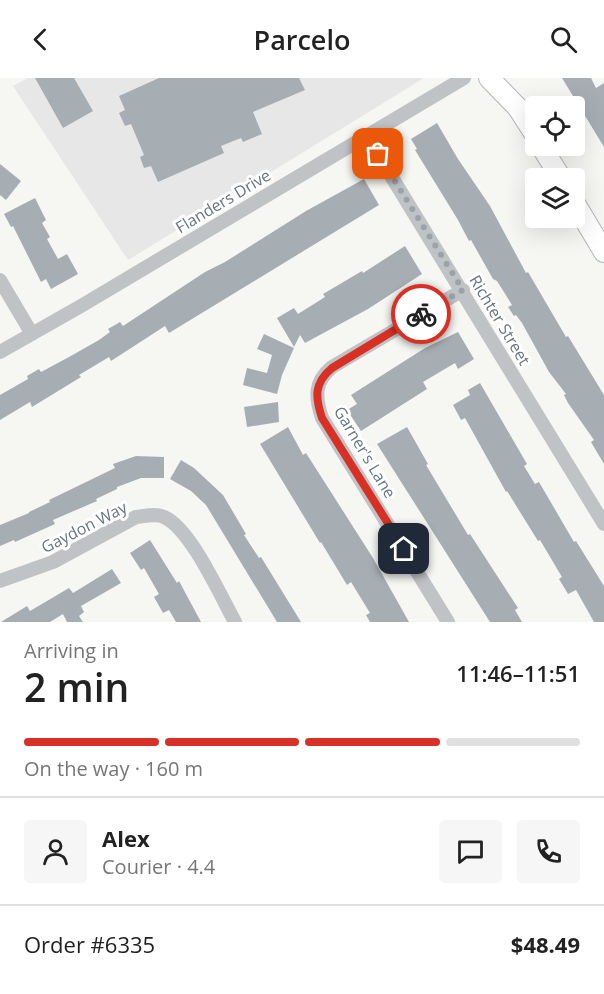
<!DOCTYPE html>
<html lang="en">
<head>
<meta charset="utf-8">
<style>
	body { margin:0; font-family:"Open Sans",sans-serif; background:#f6f6f6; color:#222; height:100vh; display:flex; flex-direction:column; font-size:22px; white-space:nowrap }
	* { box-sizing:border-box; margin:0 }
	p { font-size:20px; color:#767676 }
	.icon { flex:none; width:33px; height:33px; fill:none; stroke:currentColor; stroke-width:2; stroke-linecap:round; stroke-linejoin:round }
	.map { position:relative; height:544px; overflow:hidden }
	.panel { display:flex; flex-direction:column; background:#fff; flex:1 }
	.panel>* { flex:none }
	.controls { position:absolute; left:525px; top:18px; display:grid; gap:12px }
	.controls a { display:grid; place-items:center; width:60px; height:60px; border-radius:6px; background:#fff; box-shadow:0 6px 24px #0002; font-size:30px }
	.pin { position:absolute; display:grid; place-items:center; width:51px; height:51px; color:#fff; margin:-26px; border-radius:12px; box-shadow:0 3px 9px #0006 }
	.courier { position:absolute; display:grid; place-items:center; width:60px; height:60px; margin:-30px; border:4px solid #d93025; border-radius:50%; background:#fff; color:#222; box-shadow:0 2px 8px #0007 }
	.summary em { font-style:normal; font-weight:600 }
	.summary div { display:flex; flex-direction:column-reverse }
	.summary { display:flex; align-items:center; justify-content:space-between; height:102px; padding:0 24px }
	h1 { font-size:39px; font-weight:600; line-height:45px }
	.bar { display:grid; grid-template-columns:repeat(4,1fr); gap:9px 6px; align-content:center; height:72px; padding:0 24px }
	.bar i { height:8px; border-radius:4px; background:#e0e0e0 }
	.bar .current { background:#d93025 }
	.bar p { grid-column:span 4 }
	.line { display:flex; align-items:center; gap:15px; padding:0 24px; border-top:2px solid #e0e0e0 }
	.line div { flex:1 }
	.round { display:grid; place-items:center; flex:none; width:63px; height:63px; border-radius:6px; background:#f6f6f6 }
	header { display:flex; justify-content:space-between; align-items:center; height:78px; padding:0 24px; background:#fff; font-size:27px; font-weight:600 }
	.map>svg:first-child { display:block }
	.built { fill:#e6e7e6 }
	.building { fill:#a7aeb3 }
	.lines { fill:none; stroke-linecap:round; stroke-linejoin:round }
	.secondary-casing { stroke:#b2b7ba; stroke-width:22 }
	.street { stroke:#bfc3c6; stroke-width:14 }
	.secondary { stroke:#fff; stroke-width:20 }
	.done { stroke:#99a3a9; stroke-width:6; stroke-dasharray:0 10.8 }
	.route { stroke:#d93025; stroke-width:8 }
	.labels { text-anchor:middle; stroke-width:6; stroke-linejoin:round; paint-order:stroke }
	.street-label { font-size:16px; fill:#677681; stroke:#fff }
</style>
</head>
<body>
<header><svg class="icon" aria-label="back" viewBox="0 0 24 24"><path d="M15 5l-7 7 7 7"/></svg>Parcelo<svg class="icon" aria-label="search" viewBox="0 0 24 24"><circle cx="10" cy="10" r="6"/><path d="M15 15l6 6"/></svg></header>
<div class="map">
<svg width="604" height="544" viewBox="0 0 604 544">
	<rect width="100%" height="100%" fill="#f6f6f3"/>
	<!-- built -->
	<path class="built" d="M 28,0 L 424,0 L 128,182 L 13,8 Z"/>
	<!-- building -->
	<path class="building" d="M 35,0 L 74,0 L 93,33 L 63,50 Z
		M 159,0 L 299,0 L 305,12 L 253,34 L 262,56 L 243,64 L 241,60 L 221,68 L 224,75 L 158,104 L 151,88 L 144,90 L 140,79 L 144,77 L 131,46 L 125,48 L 119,35 L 125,32 L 119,18 Z
		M 562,0 L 591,0 L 596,10 L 604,5 L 604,69 Z
		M 437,45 L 458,81 L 490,128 L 526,195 L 528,194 L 566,259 L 568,258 L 604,317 L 604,386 L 591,364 L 594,362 L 568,325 L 564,317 L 566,316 L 549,294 L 522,245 L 516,237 L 514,238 L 508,229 L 512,227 L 497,203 L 493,201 L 471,162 L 469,163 L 458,142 L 415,72 L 417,71 L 411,61 Z
		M 0,86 L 21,103 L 6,122 L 0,117 Z
		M 364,101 L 379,127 L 169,255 L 165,248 L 111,283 L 109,279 L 79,297 L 81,299 L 32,329 L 30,324 L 0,342 L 0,317 L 28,301 L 27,298 L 39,291 L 41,294 L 69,279 L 99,262 L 110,254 L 108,251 L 120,244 L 123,248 L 205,194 L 225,184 L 306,133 Z
		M 35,120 L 46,142 L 42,145 L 50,159 L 47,161 L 58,181 L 67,176 L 78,196 L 51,211 L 46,201 L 41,204 L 13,148 L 11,149 L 4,136 Z
		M 405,168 L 422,196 L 368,231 L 305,265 L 300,257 L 294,269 L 277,240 L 294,230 L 298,236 L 325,219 L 323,216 L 362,193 L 363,195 Z
		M 458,254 L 474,281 L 458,291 L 455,285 L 423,304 L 427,311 L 361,353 L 347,332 L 357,326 L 351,317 L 425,270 Z
		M 264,256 L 294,270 L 282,297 L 277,316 L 243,307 L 247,290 L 267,295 L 272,277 L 257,271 Z
		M 480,305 L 527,386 L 524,388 L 535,406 L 539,404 L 574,464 L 576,463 L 604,508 L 604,544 L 594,544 L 576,512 L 568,516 L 559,501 L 562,499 L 540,462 L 538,463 L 507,413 L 506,414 L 465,340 L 461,342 L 453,327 L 470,317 L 468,312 Z
		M 278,324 L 279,344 L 247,349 L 244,329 Z
		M 288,349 L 303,377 L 306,375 L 313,386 L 373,480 L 409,544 L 370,544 L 366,537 L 370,535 L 351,504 L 347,507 L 321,464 L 320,465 L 260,366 Z
		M 407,349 L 428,386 L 426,387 L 468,457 L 470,456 L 518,530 L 515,532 L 522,544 L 490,544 L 377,366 Z
		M 136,378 L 164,379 L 164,400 L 141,400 L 117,409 L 117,411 L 96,421 L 97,423 L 53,442 L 55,446 L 15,464 L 14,462 L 0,468 L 0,447 L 29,435 L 29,434 L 50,424 L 49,422 L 115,390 L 113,386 Z
		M 181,382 L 194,390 L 223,417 L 246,456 L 244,457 L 259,480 L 261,479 L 301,544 L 277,544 L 206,427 L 191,413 L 170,401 Z
		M 150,462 L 177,505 L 179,503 L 201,544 L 176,544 L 169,532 L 163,535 L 154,519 L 159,516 L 144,490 L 141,492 L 130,475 Z
		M 112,491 L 121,505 L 81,528 L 84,534 L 79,538 L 83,544 L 67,544 L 63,536 L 50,544 L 1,544 L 27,528 L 30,533 L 69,510 L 73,515 Z"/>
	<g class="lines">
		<!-- secondary casing -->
		<g class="secondary-casing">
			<path id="secondary" d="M 489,0 L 518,30 L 536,58
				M 541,68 L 561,100
				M 574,124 L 604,174"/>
		</g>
		<!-- street -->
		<path class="street" d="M 366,57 L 604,446
			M 0,202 L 32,256
			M 0,274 L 81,228 L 464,0
			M 0,503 L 53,484 L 136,439 C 145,438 156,435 164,439 C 191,451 220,517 235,544
			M 448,544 L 322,340 C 315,319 314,304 332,289 L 463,212"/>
		<!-- secondary -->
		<use href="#secondary" class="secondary"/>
	</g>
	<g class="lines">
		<!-- done -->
		<path class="done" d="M 378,76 L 463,212 L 421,236"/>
		<!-- route -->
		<path class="route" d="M 404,471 L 322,340 C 315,319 314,305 332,290 L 421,236"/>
	</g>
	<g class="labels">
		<!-- street labels -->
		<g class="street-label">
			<text transform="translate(223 123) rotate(-31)" y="6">Flanders Drive</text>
			<text transform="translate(500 242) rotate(59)" y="6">Richter Street</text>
			<text transform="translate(365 374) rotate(59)" y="6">Garner's Lane</text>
			<text transform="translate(84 449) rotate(-27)" y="6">Gaydon Way</text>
		</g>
	</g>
</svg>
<div class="controls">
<a><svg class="icon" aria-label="locate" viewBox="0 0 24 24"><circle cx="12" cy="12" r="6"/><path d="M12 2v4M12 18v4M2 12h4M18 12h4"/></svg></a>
<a><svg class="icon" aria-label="layers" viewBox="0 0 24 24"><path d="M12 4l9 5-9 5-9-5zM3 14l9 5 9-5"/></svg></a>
</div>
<div class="pin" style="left:378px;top:76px;background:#ea580c"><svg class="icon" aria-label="bag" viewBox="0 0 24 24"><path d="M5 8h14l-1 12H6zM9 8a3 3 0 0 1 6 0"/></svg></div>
<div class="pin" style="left:404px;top:471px;background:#1f2937"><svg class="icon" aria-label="home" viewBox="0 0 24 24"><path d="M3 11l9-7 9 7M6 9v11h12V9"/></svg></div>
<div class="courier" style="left:421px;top:236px"><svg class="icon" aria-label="bike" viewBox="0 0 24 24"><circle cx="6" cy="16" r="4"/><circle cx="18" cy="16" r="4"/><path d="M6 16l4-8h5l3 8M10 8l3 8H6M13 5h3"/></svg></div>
</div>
<section class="panel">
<div class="summary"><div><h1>2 min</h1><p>Arriving in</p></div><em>11:46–11:51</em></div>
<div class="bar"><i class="current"></i><i class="current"></i><i class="current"></i><i></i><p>On the way · 160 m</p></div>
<div class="line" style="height:108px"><a class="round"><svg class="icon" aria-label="person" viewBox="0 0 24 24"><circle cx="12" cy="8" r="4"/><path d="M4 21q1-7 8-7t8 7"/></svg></a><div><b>Alex</b><p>Courier · 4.4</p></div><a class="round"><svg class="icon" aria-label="chat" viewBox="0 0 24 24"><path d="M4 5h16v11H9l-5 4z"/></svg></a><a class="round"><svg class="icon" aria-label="phone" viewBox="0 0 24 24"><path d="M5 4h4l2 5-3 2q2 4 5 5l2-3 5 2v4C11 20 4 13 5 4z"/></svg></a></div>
<div class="line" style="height:78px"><div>Order #6335</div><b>$48.49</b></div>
</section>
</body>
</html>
